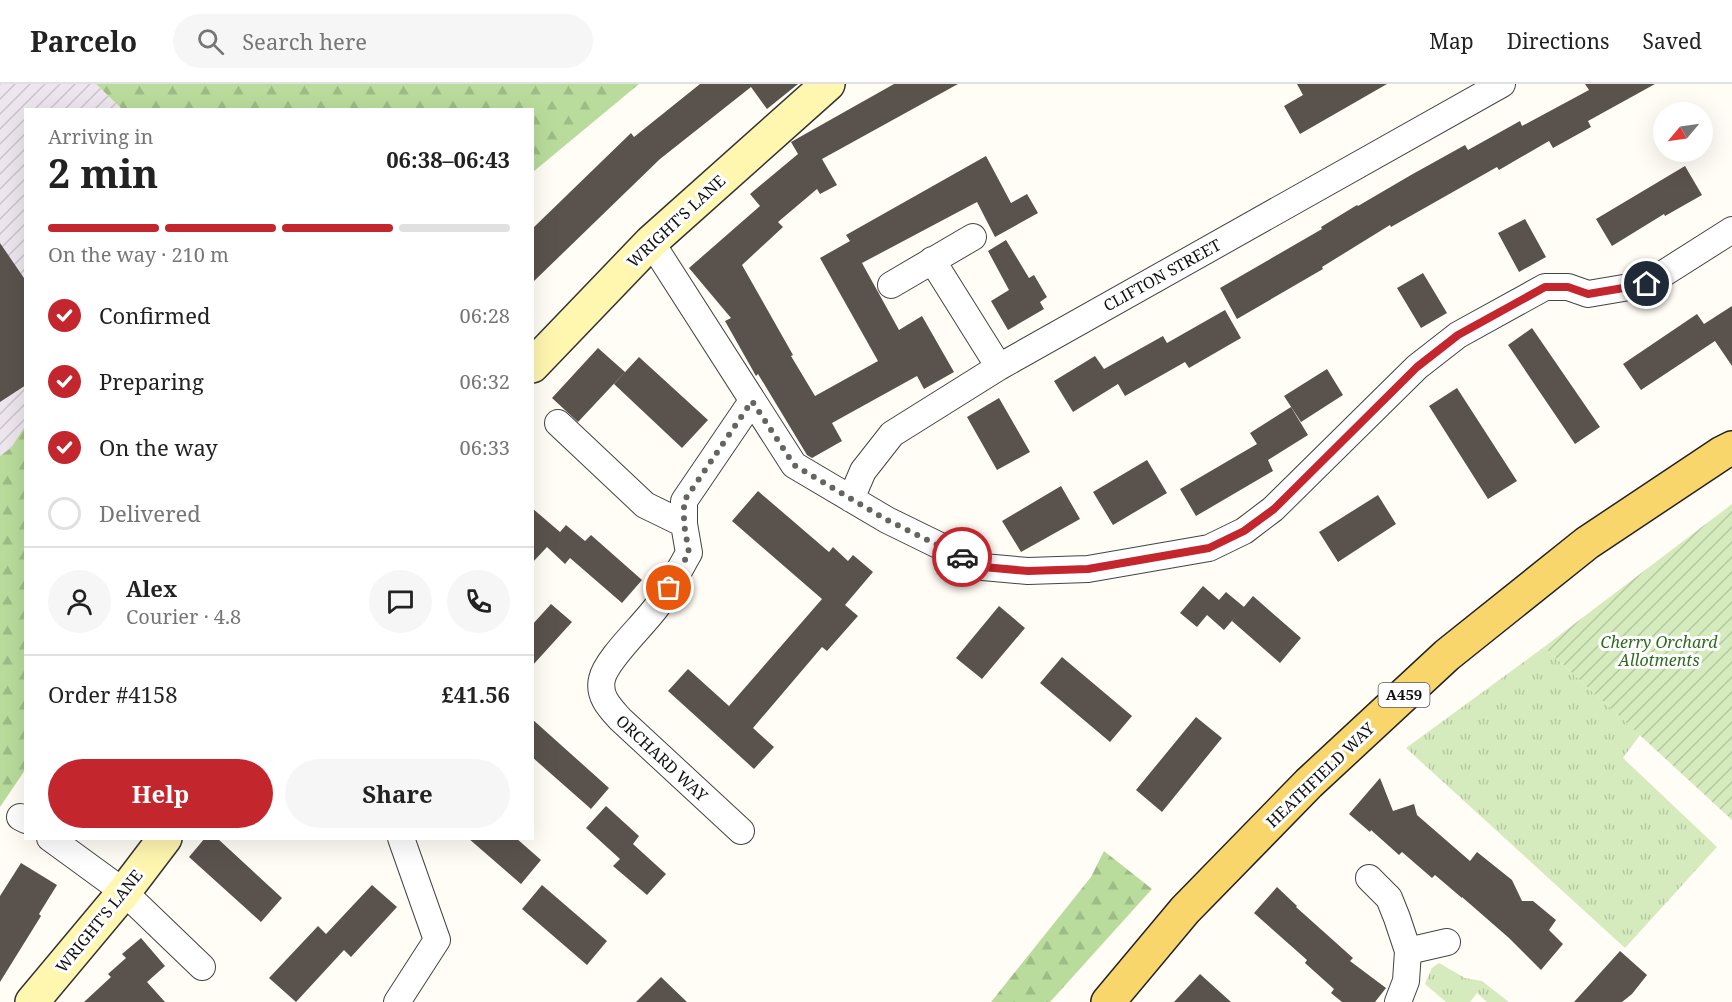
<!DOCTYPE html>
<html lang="en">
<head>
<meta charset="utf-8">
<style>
	body { margin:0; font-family:"Noto Serif",serif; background:#f6f6f6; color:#222; height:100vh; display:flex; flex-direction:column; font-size:22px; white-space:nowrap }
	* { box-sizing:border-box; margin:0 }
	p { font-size:20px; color:#767676 }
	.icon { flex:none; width:33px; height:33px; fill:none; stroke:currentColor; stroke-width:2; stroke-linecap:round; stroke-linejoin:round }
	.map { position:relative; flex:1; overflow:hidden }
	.side { position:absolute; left:24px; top:24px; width:510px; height:732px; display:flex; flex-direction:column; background:#fff; border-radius:0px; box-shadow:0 6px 24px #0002 }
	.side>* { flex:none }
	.needle { width:39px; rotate:241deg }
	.fabs { position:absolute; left:1653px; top:18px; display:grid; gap:12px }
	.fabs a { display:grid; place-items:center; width:60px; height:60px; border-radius:50%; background:#fff; box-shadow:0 6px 24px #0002; font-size:30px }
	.pin { position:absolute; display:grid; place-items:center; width:51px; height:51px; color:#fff; margin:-26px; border:3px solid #fff; border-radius:50%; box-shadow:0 2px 6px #0007 }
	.courier { position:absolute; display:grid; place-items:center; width:60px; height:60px; margin:-30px; border:4px solid #c4262e; border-radius:50%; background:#fff; color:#222; box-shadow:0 2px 8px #0007 }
	.overview em { font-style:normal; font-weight:700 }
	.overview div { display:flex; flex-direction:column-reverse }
	.overview { display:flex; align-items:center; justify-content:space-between; height:102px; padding:0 24px }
	h1 { font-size:39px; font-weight:700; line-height:45px }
	.bar { display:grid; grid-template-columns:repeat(4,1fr); gap:9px 6px; align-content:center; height:72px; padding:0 24px }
	.bar i { height:8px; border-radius:4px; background:#e0e0e0 }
	.bar .selected { background:#c4262e }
	.bar p { grid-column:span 4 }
	.line { display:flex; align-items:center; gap:15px; padding:0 24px; border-top:2px solid #e0e0e0 }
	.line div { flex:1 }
	.round { display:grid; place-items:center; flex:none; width:63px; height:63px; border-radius:32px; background:#f6f6f6 }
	ol { padding:0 24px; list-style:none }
	li { display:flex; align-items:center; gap:18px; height:66px }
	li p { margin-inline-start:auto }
	li .icon { padding:6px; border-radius:50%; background:#c4262e; color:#fff; stroke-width:4 }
	li:last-child { color:#767676 }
	li i { width:33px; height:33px; border:3px solid #e0e0e0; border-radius:50% }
	.primary-button { display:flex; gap:12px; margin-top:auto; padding:12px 24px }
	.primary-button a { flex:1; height:69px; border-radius:36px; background:#c4262e; color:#fff; font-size:24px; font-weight:700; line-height:69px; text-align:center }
	.primary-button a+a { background:#f6f6f6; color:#222 }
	header { display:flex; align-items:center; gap:36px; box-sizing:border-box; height:84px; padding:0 30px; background:#fff; border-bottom:2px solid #e0e0e0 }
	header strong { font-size:28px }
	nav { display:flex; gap:33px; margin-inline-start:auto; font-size:21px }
	.search { width:420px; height:54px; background:#f6f6f6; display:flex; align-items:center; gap:15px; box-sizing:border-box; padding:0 21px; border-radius:33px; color:#767676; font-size:22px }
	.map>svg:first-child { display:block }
	.industrial { fill:url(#industrial-furrows) }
	.grass { fill:url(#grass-tufts) }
	.forest { fill:url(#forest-firs) }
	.garden { fill:url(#garden-furrows) }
	.building { fill:#5a524d }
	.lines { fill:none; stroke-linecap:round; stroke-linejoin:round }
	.street-casing { stroke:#444; stroke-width:28 }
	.secondary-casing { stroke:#333; stroke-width:36 }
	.primary-casing { stroke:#222; stroke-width:36 }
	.street { stroke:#fff; stroke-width:26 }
	.secondary { stroke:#fff6b0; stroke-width:33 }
	.primary { stroke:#f9d66b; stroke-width:33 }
	.done { stroke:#646461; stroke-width:6; stroke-dasharray:0 10.8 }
	.route { stroke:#c4262e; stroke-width:8 }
	.labels { text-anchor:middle; stroke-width:6; stroke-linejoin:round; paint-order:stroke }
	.shield { fill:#fff; stroke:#585858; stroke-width:1.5 }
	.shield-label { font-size:15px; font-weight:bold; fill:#111 }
	.street-label { font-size:16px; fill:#111; stroke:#fff }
	.park-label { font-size:16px; font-style:italic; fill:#2f6b1f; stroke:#fff }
</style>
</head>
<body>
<header>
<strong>Parcelo</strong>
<div class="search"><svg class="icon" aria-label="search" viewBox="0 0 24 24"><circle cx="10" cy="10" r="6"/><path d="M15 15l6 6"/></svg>Search here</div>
<nav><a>Map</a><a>Directions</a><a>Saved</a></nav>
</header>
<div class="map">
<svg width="1732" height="918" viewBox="0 0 1732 918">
	<defs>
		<pattern id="industrial-furrows" width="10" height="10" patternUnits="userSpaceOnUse" patternTransform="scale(1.5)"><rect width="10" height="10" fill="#eee6ef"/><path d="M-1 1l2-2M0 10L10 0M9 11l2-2" fill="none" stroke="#cbc4cc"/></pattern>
		<pattern id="grass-tufts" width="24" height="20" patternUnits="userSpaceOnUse" patternTransform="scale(1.5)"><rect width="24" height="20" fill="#d5ebbd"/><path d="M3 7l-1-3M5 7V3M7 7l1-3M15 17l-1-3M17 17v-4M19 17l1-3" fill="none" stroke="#b6c8a1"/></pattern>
		<pattern id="forest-firs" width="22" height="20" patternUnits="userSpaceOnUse" patternTransform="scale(1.5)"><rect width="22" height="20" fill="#b9dc9c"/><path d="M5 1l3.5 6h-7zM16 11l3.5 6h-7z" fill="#9ebc85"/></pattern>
		<pattern id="garden-furrows" width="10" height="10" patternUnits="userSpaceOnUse" patternTransform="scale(1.5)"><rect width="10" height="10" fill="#d5ebbd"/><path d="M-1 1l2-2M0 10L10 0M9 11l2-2" fill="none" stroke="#b6c8a1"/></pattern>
	</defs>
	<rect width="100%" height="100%" fill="#fffdf5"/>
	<!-- industrial -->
	<path class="industrial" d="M 0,0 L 96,0 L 122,25 L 26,26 L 25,342 L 11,364 L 0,375 Z"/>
	<!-- grass -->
	<path class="grass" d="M 1544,563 L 1640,651 L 1623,674 L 1717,763 L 1625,864 L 1406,664 Z
		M 1439,879 L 1465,894 L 1482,897 L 1509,918 L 1487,918 L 1477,909 L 1470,918 L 1446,918 L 1425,900 L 1432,884 Z"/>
	<!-- forest -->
	<path class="forest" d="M 96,0 L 639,0 L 533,88 L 532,26 L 122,25 Z
		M 25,342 L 25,686 L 0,723 L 0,372 L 11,364 Z
		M 1104,767 L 1152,805 L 1050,918 L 991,918 L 1091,793 Z"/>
	<!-- garden -->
	<path class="garden" d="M 1732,420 L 1732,736 L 1544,563 Z"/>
	<!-- building -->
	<path class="building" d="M 700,0 L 798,0 L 767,25 L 751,3 L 660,75 L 532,199 L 532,145 L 631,49 L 634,53 Z
		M 894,0 L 958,0 L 822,75 L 837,101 L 820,110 L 817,105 L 778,138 L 783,143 L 742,181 L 793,271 L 791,272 L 815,312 L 878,277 L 820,174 L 850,157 L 846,151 L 986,72 L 1011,119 L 1027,110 L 1038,129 L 995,153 L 977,118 L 862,179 L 899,246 L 922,232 L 954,288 L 924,305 L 917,292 L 832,339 L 842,357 L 812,374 L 807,371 L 758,290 L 756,292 L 725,237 L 731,234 L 689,184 L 760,122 L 750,110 L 798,70 L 791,58 Z
		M 1297,0 L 1387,0 L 1300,50 L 1284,22 L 1303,11 Z
		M 1585,0 L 1655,0 L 1588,37 L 1591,43 L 1553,64 L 1549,57 L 1499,86 L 1497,83 L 1391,143 L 1390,141 L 1322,183 L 1323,185 L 1237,235 L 1220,204 L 1322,145 L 1321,143 L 1357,121 L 1358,122 L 1411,91 L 1465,61 L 1468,66 L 1520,37 L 1522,42 L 1589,6 Z
		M 1685,82 L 1702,111 L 1665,132 L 1664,130 L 1612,162 L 1596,135 Z
		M 1525,135 L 1546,173 L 1519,188 L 1498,149 Z
		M 1006,156 L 1029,194 L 1034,191 L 1047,213 L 1040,218 L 1044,225 L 1008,246 L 991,217 L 1009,206 L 988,167 Z
		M 0,159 L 26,197 L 26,301 L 0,318 Z
		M 1423,189 L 1447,229 L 1421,244 L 1397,204 Z
		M 1732,222 L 1732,282 L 1715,257 L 1641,306 L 1623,280 L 1697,230 L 1704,240 Z
		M 1225,226 L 1241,254 L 1189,284 L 1185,278 L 1125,312 L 1118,300 L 1073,328 L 1054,297 L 1095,272 L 1104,285 L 1163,252 L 1167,259 Z
		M 1532,244 L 1600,343 L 1575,360 L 1508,261 Z
		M 598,264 L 625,288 L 578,338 L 552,314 Z
		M 639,273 L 708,336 L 682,364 L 614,300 Z
		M 1327,285 L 1343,311 L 1301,338 L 1284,312 Z
		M 1457,304 L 1517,397 L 1488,415 L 1429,322 Z
		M 999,314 L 1030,368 L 997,386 L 967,333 Z
		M 1291,323 L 1308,351 L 1268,376 L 1273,387 L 1196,432 L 1180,405 L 1257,360 L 1250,349 Z
		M 1147,376 L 1167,409 L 1113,441 L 1093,408 Z
		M 1061,402 L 1080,435 L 1021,468 L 1002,437 Z
		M 758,407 L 829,468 L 833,463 L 848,477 L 853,471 L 873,488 L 845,521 L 858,532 L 827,567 L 822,563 L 753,644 L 774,663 L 754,685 L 668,607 L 688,585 L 729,622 L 822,515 L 732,437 Z
		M 1378,411 L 1396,440 L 1338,478 L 1319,448 Z
		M 532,424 L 560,448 L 566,441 L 585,457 L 591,451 L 642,496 L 622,519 L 570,474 L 565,480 L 547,463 L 532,479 Z
		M 1203,502 L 1219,516 L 1226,508 L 1244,523 L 1224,546 L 1207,531 L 1197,543 L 1180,529 Z
		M 1253,512 L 1301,554 L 1280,579 L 1232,537 Z
		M 551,520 L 572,538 L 532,582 L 532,541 Z
		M 999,522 L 1025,544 L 982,595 L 956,574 Z
		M 1062,573 L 1132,632 L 1110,658 L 1040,599 Z
		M 1196,633 L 1222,654 L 1162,728 L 1136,706 Z
		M 532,635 L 609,704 L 591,725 L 532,673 Z
		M 1380,694 L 1393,727 L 1414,720 L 1417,731 L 1470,777 L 1477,768 L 1512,796 L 1522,817 L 1533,817 L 1556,836 L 1549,846 L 1563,860 L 1541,886 L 1509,854 L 1462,813 L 1462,814 L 1435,791 L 1432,794 L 1402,768 L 1399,771 L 1371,746 L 1370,748 L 1349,730 Z
		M 606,722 L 639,752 L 633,760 L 666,790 L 647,811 L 613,782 L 620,775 L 586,744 Z
		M 205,754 L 217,754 L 282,814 L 261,838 L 189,773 Z
		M 468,754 L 516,754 L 541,776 L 521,800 Z
		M 21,779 L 57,801 L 39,830 L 41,832 L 0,898 L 0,812 Z
		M 372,801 L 397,823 L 351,873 L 344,866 L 296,918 L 269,894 L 318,842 L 326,850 Z
		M 542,801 L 607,857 L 587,881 L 522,825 Z
		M 1277,803 L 1297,822 L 1296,823 L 1353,874 L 1350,877 L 1386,904 L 1375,918 L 1342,918 L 1331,909 L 1334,905 L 1305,879 L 1307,876 L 1254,829 Z
		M 141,854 L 165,882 L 147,898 L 165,918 L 84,918 L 111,893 L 108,890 L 126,874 L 122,870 Z
		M 1620,867 L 1647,891 L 1632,910 L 1622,918 L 1574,918 Z
		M 1200,890 L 1231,918 L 1174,918 Z
		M 661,893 L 687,918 L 636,918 Z"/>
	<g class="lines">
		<!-- street casing -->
		<g class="street-casing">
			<path id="street" d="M 651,158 L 794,381 L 887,436 L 983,483 L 1028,487 L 1088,485 L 1209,464 L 1244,447 L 1273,425 L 1417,283 L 1458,251 L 1545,203 L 1568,203 L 1588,210 L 1647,200 L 1732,146
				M 932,176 L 999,283
				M 891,201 L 973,153
				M 558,339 L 645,421 L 684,440
				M 851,415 L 863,387 L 892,350 L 999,283 L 1502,0
				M 20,733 L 26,736
				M 741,747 L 620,635 C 610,624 598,612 602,595 C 606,575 645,540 658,521 C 670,505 679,486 689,469 L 684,440 L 684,417 L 752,317
				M 50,754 L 124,808 L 202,883
				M 1369,794 L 1389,814 L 1397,834 L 1408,867 L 1447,858
				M 397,918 L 437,856 L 401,754
				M 1398,918 L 1406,897 L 1408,867"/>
		</g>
		<!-- secondary casing -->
		<g class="secondary-casing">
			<path id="secondary" d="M 532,282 L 651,158 L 828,0
				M 32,918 L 124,808 L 165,754"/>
		</g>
		<!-- primary casing -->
		<g class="primary-casing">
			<path id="primary" d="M 1108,918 L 1185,826 L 1309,699 L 1447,571 L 1587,459 L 1722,369 L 1732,364"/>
		</g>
		<!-- street -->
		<use href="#street" class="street"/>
		<!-- secondary -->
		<use href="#secondary" class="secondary"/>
		<!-- primary -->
		<use href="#primary" class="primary"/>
	</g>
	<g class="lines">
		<!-- done -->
		<path class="done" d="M 669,504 L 689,469 L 684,440 L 684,417 L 752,317 L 794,381 L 887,436 L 962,473"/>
		<!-- route -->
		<path class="route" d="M 962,473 L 983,483 L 1028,487 L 1088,485 L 1209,464 L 1244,447 L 1274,425 L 1417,283 L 1458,251 L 1545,203 L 1568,203 L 1588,210 L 1647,200"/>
	</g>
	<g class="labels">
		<!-- shield labels -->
		<rect class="shield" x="1378.5" y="599" width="51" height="24" rx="4.5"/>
		<g class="shield-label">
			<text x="1404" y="616">A459</text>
		</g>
		<!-- street labels -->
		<g class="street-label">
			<text transform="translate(676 137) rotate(-43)" y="6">WRIGHT'S LANE</text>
			<text transform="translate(1162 191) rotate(-29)" y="6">CLIFTON STREET</text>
			<text transform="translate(662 674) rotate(43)" y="6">ORCHARD WAY</text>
			<text transform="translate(1320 691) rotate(-44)" y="6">HEATHFIELD WAY</text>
			<text transform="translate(99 837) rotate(-51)" y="6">WRIGHT'S LANE</text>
		</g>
		<!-- park labels -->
		<g class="park-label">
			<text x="1659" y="564">Cherry Orchard<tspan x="1659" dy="18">Allotments</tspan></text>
		</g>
	</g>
</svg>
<div class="fabs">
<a><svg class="needle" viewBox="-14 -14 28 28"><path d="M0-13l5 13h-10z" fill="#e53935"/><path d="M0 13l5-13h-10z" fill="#767676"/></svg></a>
</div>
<div class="pin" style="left:669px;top:504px;background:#ea580c"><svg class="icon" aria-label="bag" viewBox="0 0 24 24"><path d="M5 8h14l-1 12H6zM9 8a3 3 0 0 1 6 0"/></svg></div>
<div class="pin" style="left:1647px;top:200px;background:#1f2937"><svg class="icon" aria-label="home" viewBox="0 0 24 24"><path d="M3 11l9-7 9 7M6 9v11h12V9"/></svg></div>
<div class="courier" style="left:962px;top:473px"><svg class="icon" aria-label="car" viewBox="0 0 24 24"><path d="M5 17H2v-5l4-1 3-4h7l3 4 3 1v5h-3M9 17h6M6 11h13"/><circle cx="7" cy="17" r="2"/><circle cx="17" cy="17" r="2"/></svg></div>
<section class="side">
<div class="overview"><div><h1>2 min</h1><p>Arriving in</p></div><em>06:38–06:43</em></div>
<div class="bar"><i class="selected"></i><i class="selected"></i><i class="selected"></i><i></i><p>On the way · 210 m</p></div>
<ol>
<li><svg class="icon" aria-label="check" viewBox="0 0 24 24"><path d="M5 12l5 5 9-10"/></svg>Confirmed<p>06:28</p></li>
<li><svg class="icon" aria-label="check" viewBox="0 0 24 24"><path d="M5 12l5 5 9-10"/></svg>Preparing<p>06:32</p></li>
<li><svg class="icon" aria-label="check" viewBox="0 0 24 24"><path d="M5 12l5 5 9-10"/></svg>On the way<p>06:33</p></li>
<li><i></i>Delivered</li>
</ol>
<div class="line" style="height:108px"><a class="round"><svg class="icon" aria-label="person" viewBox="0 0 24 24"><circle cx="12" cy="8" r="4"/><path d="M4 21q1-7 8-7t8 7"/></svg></a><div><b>Alex</b><p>Courier · 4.8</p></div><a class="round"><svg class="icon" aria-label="chat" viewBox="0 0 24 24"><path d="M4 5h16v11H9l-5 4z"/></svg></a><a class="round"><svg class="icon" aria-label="phone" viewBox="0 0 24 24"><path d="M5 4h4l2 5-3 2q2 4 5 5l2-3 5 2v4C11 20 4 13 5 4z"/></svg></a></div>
<div class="line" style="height:78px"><div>Order #4158</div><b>£41.56</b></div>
<div class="primary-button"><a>Help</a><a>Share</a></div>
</section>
</div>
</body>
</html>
